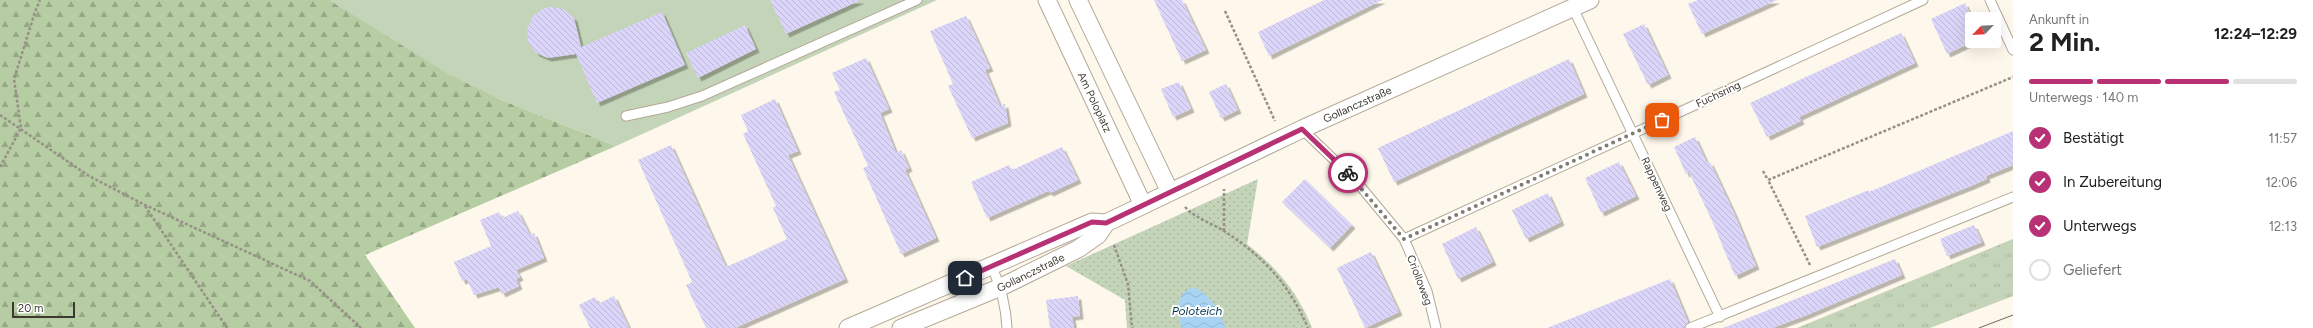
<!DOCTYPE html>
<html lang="de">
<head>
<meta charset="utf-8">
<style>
	body { margin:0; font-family:Figtree,sans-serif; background:#f6f6f6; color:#222; height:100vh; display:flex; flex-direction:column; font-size:15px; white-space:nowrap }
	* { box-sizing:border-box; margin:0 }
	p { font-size:13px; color:#767676 }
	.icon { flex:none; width:22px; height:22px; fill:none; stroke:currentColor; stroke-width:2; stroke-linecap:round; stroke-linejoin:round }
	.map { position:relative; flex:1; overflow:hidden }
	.panel { display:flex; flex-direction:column; background:#fff; width:300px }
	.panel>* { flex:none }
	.needle { width:26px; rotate:245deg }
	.controls { position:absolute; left:1965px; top:12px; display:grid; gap:8px }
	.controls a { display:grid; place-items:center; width:36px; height:36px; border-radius:4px; background:#fff; box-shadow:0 4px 16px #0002; font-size:20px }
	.scale { position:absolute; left:12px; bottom:10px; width:63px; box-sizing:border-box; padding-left:4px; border:2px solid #3d3931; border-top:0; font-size:11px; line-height:14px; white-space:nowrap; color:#3d3931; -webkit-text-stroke:3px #fff; paint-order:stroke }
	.pin { position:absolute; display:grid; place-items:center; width:34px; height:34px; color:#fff; margin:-17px; border-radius:8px; box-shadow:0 2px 6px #0006 }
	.courier { position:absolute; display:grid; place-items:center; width:40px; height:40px; margin:-20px; border:3px solid #b73174; border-radius:50%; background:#fff; color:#222; box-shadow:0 1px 5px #0007 }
	.head em { font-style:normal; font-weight:700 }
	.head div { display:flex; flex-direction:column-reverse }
	.head { display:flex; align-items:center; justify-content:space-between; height:68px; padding:0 16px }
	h1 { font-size:26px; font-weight:700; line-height:30px }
	.bar { display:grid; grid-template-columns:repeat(4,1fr); gap:6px 4px; align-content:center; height:48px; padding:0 16px }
	.bar i { height:5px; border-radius:3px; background:#e0e0e0 }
	.bar .active { background:#b73174 }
	.bar p { grid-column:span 4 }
	ol { padding:0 16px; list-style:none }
	li { display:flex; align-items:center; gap:12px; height:44px }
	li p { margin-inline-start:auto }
	li .icon { padding:4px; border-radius:50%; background:#b73174; color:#fff; stroke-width:4 }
	li:last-child { color:#767676 }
	li i { width:22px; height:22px; border:2px solid #e0e0e0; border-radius:50% }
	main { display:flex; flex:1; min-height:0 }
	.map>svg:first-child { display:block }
	.grass { fill:url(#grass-tufts) }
	.forest { fill:url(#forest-firs) }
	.park { fill:url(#park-dots) }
	.garden { fill:#c4d4b8 }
	.water { fill:url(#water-waves) }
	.building { fill:url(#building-back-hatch); filter:url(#shadow) }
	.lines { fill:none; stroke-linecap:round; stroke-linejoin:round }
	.service-casing { stroke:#b3a995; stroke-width:11 }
	.minor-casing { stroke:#b3a995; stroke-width:19 }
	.path { stroke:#969086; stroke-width:2.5; stroke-dasharray:3 2; stroke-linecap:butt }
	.service { stroke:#fff; stroke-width:9 }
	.minor { stroke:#fff; stroke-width:17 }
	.tram { stroke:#6c675e; stroke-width:1 }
	.done { stroke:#817c72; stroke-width:4; stroke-dasharray:0 7.2 }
	.route { stroke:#b73174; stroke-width:5 }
	.labels { text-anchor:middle; stroke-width:4; stroke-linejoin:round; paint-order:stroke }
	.street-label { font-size:11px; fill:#3d3931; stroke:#fff }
	.water-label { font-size:12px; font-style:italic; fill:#003552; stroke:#fff }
</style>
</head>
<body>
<main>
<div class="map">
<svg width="2013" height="328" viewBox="0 0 2013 328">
	<defs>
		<pattern id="grass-tufts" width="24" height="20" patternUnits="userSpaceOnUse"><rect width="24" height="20" fill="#c4d4b8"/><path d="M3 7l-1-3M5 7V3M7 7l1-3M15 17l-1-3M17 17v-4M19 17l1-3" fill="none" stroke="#a9b79f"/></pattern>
		<pattern id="forest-firs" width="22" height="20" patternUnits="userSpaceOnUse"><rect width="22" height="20" fill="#b6cda3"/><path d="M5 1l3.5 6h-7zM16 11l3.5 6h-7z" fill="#95a785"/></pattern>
		<pattern id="park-dots" width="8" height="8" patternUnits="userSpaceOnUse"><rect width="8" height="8" fill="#c4d4b8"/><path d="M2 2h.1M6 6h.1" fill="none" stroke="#a9b79f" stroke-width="1.8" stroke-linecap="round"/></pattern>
		<pattern id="water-waves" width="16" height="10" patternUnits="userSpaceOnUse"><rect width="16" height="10" fill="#a9d3f2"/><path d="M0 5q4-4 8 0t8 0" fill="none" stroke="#92b6d0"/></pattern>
		<pattern id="building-back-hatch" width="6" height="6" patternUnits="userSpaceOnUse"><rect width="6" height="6" fill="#dbd5f9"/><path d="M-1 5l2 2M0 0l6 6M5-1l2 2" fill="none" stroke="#bdb8d6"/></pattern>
		<filter id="shadow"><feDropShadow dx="3.5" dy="3.5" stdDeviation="0" flood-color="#0004"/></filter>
	</defs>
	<rect width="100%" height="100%" fill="#fef7eb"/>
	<!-- grass -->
	<path class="grass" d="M 2013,239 L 2013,296 L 1930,328 L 1797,328 Z"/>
	<!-- forest -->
	<path class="forest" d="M 0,0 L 464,0 L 497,98 L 616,146 L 365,255 L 415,328 L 0,328 Z"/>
	<!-- park -->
	<path class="park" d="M 1258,179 L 1247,244 C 1276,267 1298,292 1312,328 L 1127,328 L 1125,300 L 1066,266 Z"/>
	<!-- garden -->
	<path class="garden" d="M 329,0 L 937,0 L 616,146 L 497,98 L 448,74 Z"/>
	<!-- water -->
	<path class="water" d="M 1193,287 C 1212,295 1218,310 1226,328 L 1181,328 C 1179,309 1173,296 1193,287 Z"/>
	<!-- building -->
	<path class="building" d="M 770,0 L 861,0 L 786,34 Z
		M 1154,0 L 1182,0 L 1206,50 L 1182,61 Z
		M 1324,0 L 1382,0 L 1269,56 L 1258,32 Z
		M 1698,0 L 1777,0 L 1702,34 L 1688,4 Z
		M 1965,3 L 1972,19 L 1972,41 L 1974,41 L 1947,54 L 1931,19 Z
		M 551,7 L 564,9 L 574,18 L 581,47 L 662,12 L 685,65 L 597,103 L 576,54 L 548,58 L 536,53 L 528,42 L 527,29 L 533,16 L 544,8 Z
		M 966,16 L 990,68 L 985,70 L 1000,106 L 1005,104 L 1008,123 L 972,138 L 948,86 L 953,84 L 930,31 Z
		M 1644,24 L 1668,75 L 1648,85 L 1623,34 Z
		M 745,25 L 756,49 L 698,78 L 686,53 Z
		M 1901,33 L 1915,63 L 1799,117 L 1801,121 L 1767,137 L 1750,103 Z
		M 866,58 L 889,109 L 880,113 L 896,153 L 901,150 L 909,168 L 905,170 L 936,238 L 901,254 L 863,168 L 868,166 L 834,92 L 840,90 L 832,73 Z
		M 1569,59 L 1584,94 L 1394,182 L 1378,148 Z
		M 1179,82 L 1191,109 L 1173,117 L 1161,89 Z
		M 1226,84 L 1238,110 L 1221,118 L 1209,92 Z
		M 775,99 L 798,151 L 788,155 L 845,279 L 735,328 L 706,328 L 686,285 L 692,282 L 638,160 L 671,145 L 726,267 L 751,256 L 787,239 L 773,208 L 776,206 L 743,134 L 748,131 L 741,115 Z
		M 2013,131 L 2013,165 L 1986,176 L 1987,179 L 1971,186 L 1817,247 L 1805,216 L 1869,190 L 1869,192 Z
		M 1695,137 L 1707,163 L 1710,162 L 1734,213 L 1756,266 L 1735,276 L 1713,223 L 1689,172 L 1686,174 L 1674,147 Z
		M 1062,147 L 1078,180 L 1050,193 L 1048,191 L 987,218 L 971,182 L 1009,165 L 1012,170 Z
		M 1619,162 L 1636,196 L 1601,213 L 1585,178 Z
		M 1305,179 L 1352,225 L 1330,248 L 1282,202 Z
		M 1548,193 L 1561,222 L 1526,239 L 1512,210 Z
		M 518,211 L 530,235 L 534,233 L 544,258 L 516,270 L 520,277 L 516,279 L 519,286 L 502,294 L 499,287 L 474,295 L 467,279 L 462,281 L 454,262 L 491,246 L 480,220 L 499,212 L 502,218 Z
		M 1974,225 L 1982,242 L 1947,256 L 1940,239 Z
		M 1476,227 L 1493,262 L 1458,279 L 1442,244 Z
		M 1371,252 L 1399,312 L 1365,328 L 1337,268 Z
		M 1895,259 L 1902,275 L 1807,315 L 1772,328 L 1723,328 Z
		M 1670,279 L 1688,322 L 1684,328 L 1547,328 Z
		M 614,296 L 629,328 L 590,328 L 579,305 L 595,297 L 598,304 Z
		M 1078,296 L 1080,316 L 1072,317 L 1074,328 L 1050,328 L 1046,300 Z"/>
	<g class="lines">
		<!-- service casing -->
		<g class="service-casing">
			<path id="service" d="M 1990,0 L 2013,50
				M 1573,8 L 1720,317
				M 626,116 L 668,107 L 702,96 L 917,0
				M 1302,129 L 1356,181 L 1404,239 L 1427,291 L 1436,328
				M 1404,239 L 1923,0
				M 992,267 C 1001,287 1006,306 1007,328
				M 1690,328 L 2013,197"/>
		</g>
		<!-- minor casing -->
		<g class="minor-casing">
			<g id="minor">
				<path id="s1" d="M 1047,0 L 1143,205"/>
				<path d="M 1078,0 L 1170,192"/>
				<path id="s2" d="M 848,328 L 1092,222 L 1106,223 L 1302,129 L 1590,0"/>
				<path id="s3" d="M 901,328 L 1001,287 L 1078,249 L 1098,235 L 1106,223"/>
			</g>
		</g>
		<!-- path -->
		<path class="path" d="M 1225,11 L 1275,121
			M 0,115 L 89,176 L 145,205 L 310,281 L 361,328
			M 0,167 L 21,128 L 14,79 L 35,12 L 40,0
			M 1763,171 L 1768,180
			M 145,206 L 227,328
			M 1185,207 C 1195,218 1211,223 1224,231 C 1264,257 1289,284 1308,328
			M 1224,231 L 1224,189
			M 1114,245 L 1128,284 L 1132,328
			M 1810,265 L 1768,180 L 2013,77"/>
		<!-- service -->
		<use href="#service" class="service"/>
		<!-- minor -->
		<use href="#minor" class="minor"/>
		<!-- tram -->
		<path class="tram" d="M 1979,328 L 2013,315"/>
	</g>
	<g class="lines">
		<!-- done -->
		<path class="done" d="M 1348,173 L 1404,239 L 1662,120"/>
		<!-- route -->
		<path class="route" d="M 965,278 L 1092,222 L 1106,223 L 1302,129 L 1348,173"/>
	</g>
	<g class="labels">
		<!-- street labels -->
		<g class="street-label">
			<text transform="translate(1718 94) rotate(-25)" y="4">Fuchsring</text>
			<text dy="4" stroke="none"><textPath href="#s1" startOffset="113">Am Poloplatz</textPath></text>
			<text dy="4" stroke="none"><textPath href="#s2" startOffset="558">Gollanczstraße</textPath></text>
			<text transform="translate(1657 184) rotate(65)" y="4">Rappenweg</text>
			<text dy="4" stroke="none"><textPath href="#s3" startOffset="141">Gollanczstraße</textPath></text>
			<text transform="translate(1420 280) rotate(69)" y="4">Criolloweg</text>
		</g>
		<!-- water labels -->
		<g class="water-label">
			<text x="1197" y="315">Poloteich</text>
		</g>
	</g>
</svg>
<div class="controls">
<a><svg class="needle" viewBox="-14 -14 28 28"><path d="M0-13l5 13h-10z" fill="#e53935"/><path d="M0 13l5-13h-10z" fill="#767676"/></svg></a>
</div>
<div class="scale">20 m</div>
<div class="pin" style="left:1662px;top:120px;background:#ea580c"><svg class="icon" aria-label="bag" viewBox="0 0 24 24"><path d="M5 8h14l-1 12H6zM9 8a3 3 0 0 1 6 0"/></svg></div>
<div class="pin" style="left:965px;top:278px;background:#1f2937"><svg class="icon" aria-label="home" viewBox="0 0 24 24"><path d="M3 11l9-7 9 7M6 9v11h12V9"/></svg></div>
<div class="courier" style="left:1348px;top:173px"><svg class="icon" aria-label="bike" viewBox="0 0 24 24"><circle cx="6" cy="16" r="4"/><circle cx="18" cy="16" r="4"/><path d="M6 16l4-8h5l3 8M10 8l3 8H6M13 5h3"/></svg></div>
</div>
<section class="panel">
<div class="head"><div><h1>2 Min.</h1><p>Ankunft in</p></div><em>12:24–12:29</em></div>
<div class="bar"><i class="active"></i><i class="active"></i><i class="active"></i><i></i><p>Unterwegs · 140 m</p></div>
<ol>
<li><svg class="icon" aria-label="check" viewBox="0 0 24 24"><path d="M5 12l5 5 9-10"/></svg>Bestätigt<p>11:57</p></li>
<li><svg class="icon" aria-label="check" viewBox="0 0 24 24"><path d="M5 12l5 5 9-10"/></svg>In Zubereitung<p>12:06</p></li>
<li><svg class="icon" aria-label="check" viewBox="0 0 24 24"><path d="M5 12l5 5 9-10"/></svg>Unterwegs<p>12:13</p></li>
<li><i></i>Geliefert</li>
</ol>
</section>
</main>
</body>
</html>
